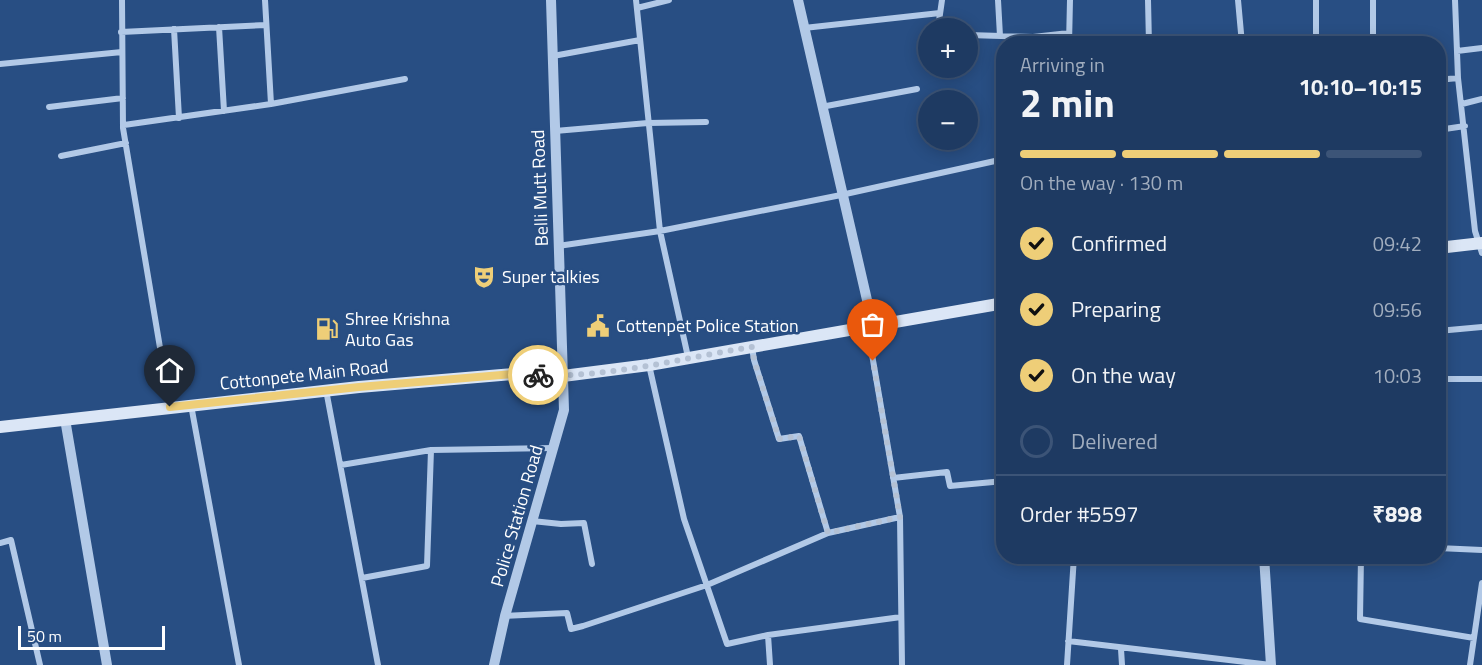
<!DOCTYPE html>
<html lang="en">
<head>
<meta charset="utf-8">
<style>
	body { margin:0; font-family:"Titillium Web",sans-serif; background:#264168; color:#f1f3f6; height:100vh; display:flex; flex-direction:column; font-size:22px; white-space:nowrap }
	* { box-sizing:border-box; margin:0 }
	p { font-size:20px; color:#a1adbe }
	.icon { flex:none; width:33px; height:33px; fill:none; stroke:currentColor; stroke-width:2; stroke-linecap:round; stroke-linejoin:round }
	.map { position:relative; flex:1; overflow:hidden }
	.drawer { position:absolute; left:996px; top:36px; width:450px; height:528px; display:flex; flex-direction:column; background:#1e3a62; border-radius:24px; box-shadow:0 3px 15px #0003,0 0 0 2px #3c5477 }
	.drawer>* { flex:none }
	.fabs { position:absolute; left:918px; top:18px; display:grid; gap:12px }
	.fabs a { display:grid; place-items:center; width:60px; height:60px; border-radius:50%; background:#1e3a62; box-shadow:0 3px 15px #0003,0 0 0 2px #3c5477; font-size:30px }
	.scale { position:absolute; left:18px; bottom:15px; width:147px; box-sizing:border-box; padding-left:6px; border:3px solid #fff; border-top:0; font-size:16px; line-height:21px; white-space:nowrap; color:#fff; -webkit-text-stroke:4px #284e83; paint-order:stroke }
	.pin { position:absolute; display:grid; place-items:center; width:51px; height:51px; color:#fff; margin:-62px -26px; border-radius:50% 50% 50% 0; rotate:-45deg; box-shadow:0 0 6px #0007 }
	.pin .icon { rotate:45deg }
	.courier { position:absolute; display:grid; place-items:center; width:60px; height:60px; margin:-30px; border:4px solid #eece78; border-radius:50%; background:#fff; color:#222; box-shadow:0 2px 8px #0007 }
	.headline em { font-style:normal; font-weight:700 }
	.headline div { display:flex; flex-direction:column-reverse }
	.headline { display:flex; align-items:center; justify-content:space-between; height:102px; padding:0 24px }
	h1 { font-size:39px; font-weight:700; line-height:45px }
	.bar { display:grid; grid-template-columns:repeat(4,1fr); gap:9px 6px; align-content:center; height:72px; padding:0 24px }
	.bar i { height:8px; border-radius:4px; background:#3c5477 }
	.bar .selected { background:#eece78 }
	.bar p { grid-column:span 4 }
	.line { display:flex; align-items:center; gap:15px; padding:0 24px; border-top:2px solid #3c5477 }
	.line div { flex:1 }
	ol { padding:0 24px; list-style:none }
	li { display:flex; align-items:center; gap:18px; height:66px }
	li p { margin-inline-start:auto }
	li .icon { padding:6px; border-radius:50%; background:#eece78; color:#111; stroke-width:4 }
	li:last-child { color:#a1adbe }
	li i { width:33px; height:33px; border:3px solid #3c5477; border-radius:50% }
	.map>svg:first-child { display:block }
	.lines { fill:none; stroke-linecap:round; stroke-linejoin:round }
	.minor { stroke:#b2c9e7; stroke-width:6 }
	.tertiary { stroke:#b2c9e7; stroke-width:10 }
	.secondary { stroke:#dbe6f6; stroke-width:12 }
	.done { stroke:#b4c1d4; stroke-width:6; stroke-dasharray:0 10.8 }
	.route { stroke:#eece78; stroke-width:8 }
	.labels { text-anchor:middle; stroke-width:5; stroke-linejoin:round; paint-order:stroke }
	.street-label { font-size:18px; fill:#fff; stroke:#284e83 }
	.poi-label { font-size:18px; fill:#fff; stroke:#284e83; text-anchor:start }
</style>
</head>
<body>
<div class="map">
<svg width="1482" height="665" viewBox="0 0 1482 665">
	<rect width="100%" height="100%" fill="#284e83"/>
	<g class="lines">
		<!-- minor -->
		<path class="minor" d="M 122,0 L 123,128 L 170,407
			M 265,0 L 271,104
			M 636,0 L 660,231 L 688,357
			M 998,0 L 1000,36
			M 1148,0 L 1149,44
			M 1238,0 L 1242,44
			M 1316,0 L 1316,44
			M 1373,0 L 1373,44
			M 1455,0 L 1458,78 L 1475,231 L 1482,253
			M 637,8 L 669,0
			M 219,27 L 224,111
			M 804,28 L 940,13
			M 938,28 L 942,0
			M 174,29 L 179,118
			M 121,32 L 266,25
			M 968,35 L 1033,37 L 1069,33
			M 1069,44 L 1070,0
			M 1457,51 L 1482,48
			M 553,56 L 640,40
			M 0,64 L 122,52
			M 1438,80 L 1458,78
			M 1462,104 L 1482,99
			M 49,107 L 123,98
			M 821,107 L 917,89
			M 124,125 L 271,104 L 405,79
			M 1438,130 L 1465,126
			M 555,131 L 648,123 L 706,122
			M 61,156 L 126,143
			M 558,246 L 660,231 L 841,195 L 1004,159
			M 998,303 L 1004,326
			M 869,326 L 869,337 L 900,517 L 902,665
			M 1438,331 L 1482,327
			M 752,347 L 754,360 L 779,439 L 799,436 L 828,533
			M 649,365 L 684,519 L 727,644 L 768,635 L 901,617
			M 1438,379 L 1482,379
			M 326,390 L 378,665
			M 191,405 L 239,665
			M 341,465 L 431,450 L 554,448
			M 893,478 L 947,472 L 950,486 L 1004,481
			M 532,521 L 561,524 L 584,523 L 592,564
			M 0,543 L 11,540 L 40,665
			M 1438,548 L 1482,550
			M 1083,556 L 1122,562 L 1159,563 L 1160,556
			M 1361,556 L 1360,619 L 1474,638
			M 362,578 L 427,566 L 431,450
			M 505,616 L 567,613 L 571,629 L 583,626 L 707,585 L 828,533 L 900,517
			M 768,635 L 770,665
			M 1068,641 L 1271,665
			M 1121,649 L 1122,665
			M 1067,665 L 1074,556
			M 1470,665 L 1482,583"/>
		<!-- tertiary -->
		<path class="tertiary" d="M 798,0 L 870,313 L 869,326
			M 65,419 L 107,665
			M 1264,556 L 1271,665
			M 494,665 L 505,616 L 564,410 L 551,0"/>
		<!-- secondary -->
		<path class="secondary" d="M 1438,248 L 1482,243
			M 0,427 L 359,387 L 513,374 L 563,376 L 649,365 L 1004,303"/>
	</g>
	<g class="lines">
		<!-- done -->
		<path class="done" d="M 538,375 C 609,378 682,358 752,347 L 754,360 L 779,439 L 799,436 L 828,533 L 900,517 L 873,361"/>
		<!-- route -->
		<path class="route" d="M 170,407 L 359,387 L 513,374 L 538,375"/>
	</g>
	<!-- icons -->
	<defs>
		<g id="theatre-bare" transform="scale(1.8)"><path d="M-5-5.5Q0-4 5-5.5V0Q5 5 0 6Q-5 5-5 0ZM-3.3-2.5H-1v1.5H-3.3ZM1-2.5H3.3v1.5H1ZM-2.8 1Q0 5.5 2.8 1Z" fill="#eece78" stroke="#284e83" stroke-width="2.5" paint-order="stroke"/></g>
		<g id="civic-bare" transform="scale(1.8)"><path d="M-.6-6.5H3V-4.5H.6V-3L4-1V1h2V6H-6V1h2V-1L-.6-3ZM-1.2 2.5V6h2.4V2.5Z" fill="#eece78" stroke="#284e83" stroke-width="2.5" paint-order="stroke"/></g>
		<g id="fuel-bare" transform="scale(1.8)"><path d="M-5.5-6h7V0h2V4h1.3V-2.5L3-4.5l.8-.8L6-3V5H2.5V1h-1V6h-7ZM-4.2-4.7v3.2H.2V-4.7Z" fill="#eece78" stroke="#284e83" stroke-width="2.5" paint-order="stroke"/></g>
	</defs>
	<g fill-rule="evenodd">
		<use href="#theatre-bare" x="484" y="277"/>
		<use href="#civic-bare" x="598" y="326"/>
		<use href="#fuel-bare" x="327" y="329"/>
	</g>
	<g class="labels">
		<!-- street labels -->
		<g class="street-label">
			<text transform="translate(540 188) rotate(-92)" y="6">Belli Mutt Road</text>
			<text transform="translate(304 375) rotate(-6)" y="6">Cottonpete Main Road</text>
			<text transform="translate(517 516) rotate(-74)" y="6">Police Station Road</text>
		</g>
		<!-- poi labels -->
		<g class="poi-label">
			<text x="502" y="283">Super talkies</text>
			<text x="345" y="325">Shree Krishna<tspan x="345" dy="21">Auto Gas</tspan></text>
			<text x="616" y="332">Cottenpet Police Station</text>
		</g>
	</g>
</svg>
<div class="fabs">
<a>+</a>
<a>−</a>
</div>
<div class="scale">50 m</div>
<div class="pin" style="left:873px;top:361px;background:#ea580c"><svg class="icon" aria-label="bag" viewBox="0 0 24 24"><path d="M5 8h14l-1 12H6zM9 8a3 3 0 0 1 6 0"/></svg></div>
<div class="pin" style="left:170px;top:407px;background:#1f2937"><svg class="icon" aria-label="home" viewBox="0 0 24 24"><path d="M3 11l9-7 9 7M6 9v11h12V9"/></svg></div>
<div class="courier" style="left:538px;top:375px"><svg class="icon" aria-label="bike" viewBox="0 0 24 24"><circle cx="6" cy="16" r="4"/><circle cx="18" cy="16" r="4"/><path d="M6 16l4-8h5l3 8M10 8l3 8H6M13 5h3"/></svg></div>
<section class="drawer">
<div class="headline"><div><h1>2 min</h1><p>Arriving in</p></div><em>10:10–10:15</em></div>
<div class="bar"><i class="selected"></i><i class="selected"></i><i class="selected"></i><i></i><p>On the way · 130 m</p></div>
<ol>
<li><svg class="icon" aria-label="check" viewBox="0 0 24 24"><path d="M5 12l5 5 9-10"/></svg>Confirmed<p>09:42</p></li>
<li><svg class="icon" aria-label="check" viewBox="0 0 24 24"><path d="M5 12l5 5 9-10"/></svg>Preparing<p>09:56</p></li>
<li><svg class="icon" aria-label="check" viewBox="0 0 24 24"><path d="M5 12l5 5 9-10"/></svg>On the way<p>10:03</p></li>
<li><i></i>Delivered</li>
</ol>
<div class="line" style="height:78px"><div>Order #5597</div><b>₹898</b></div>
</section>
</div>
</body>
</html>
